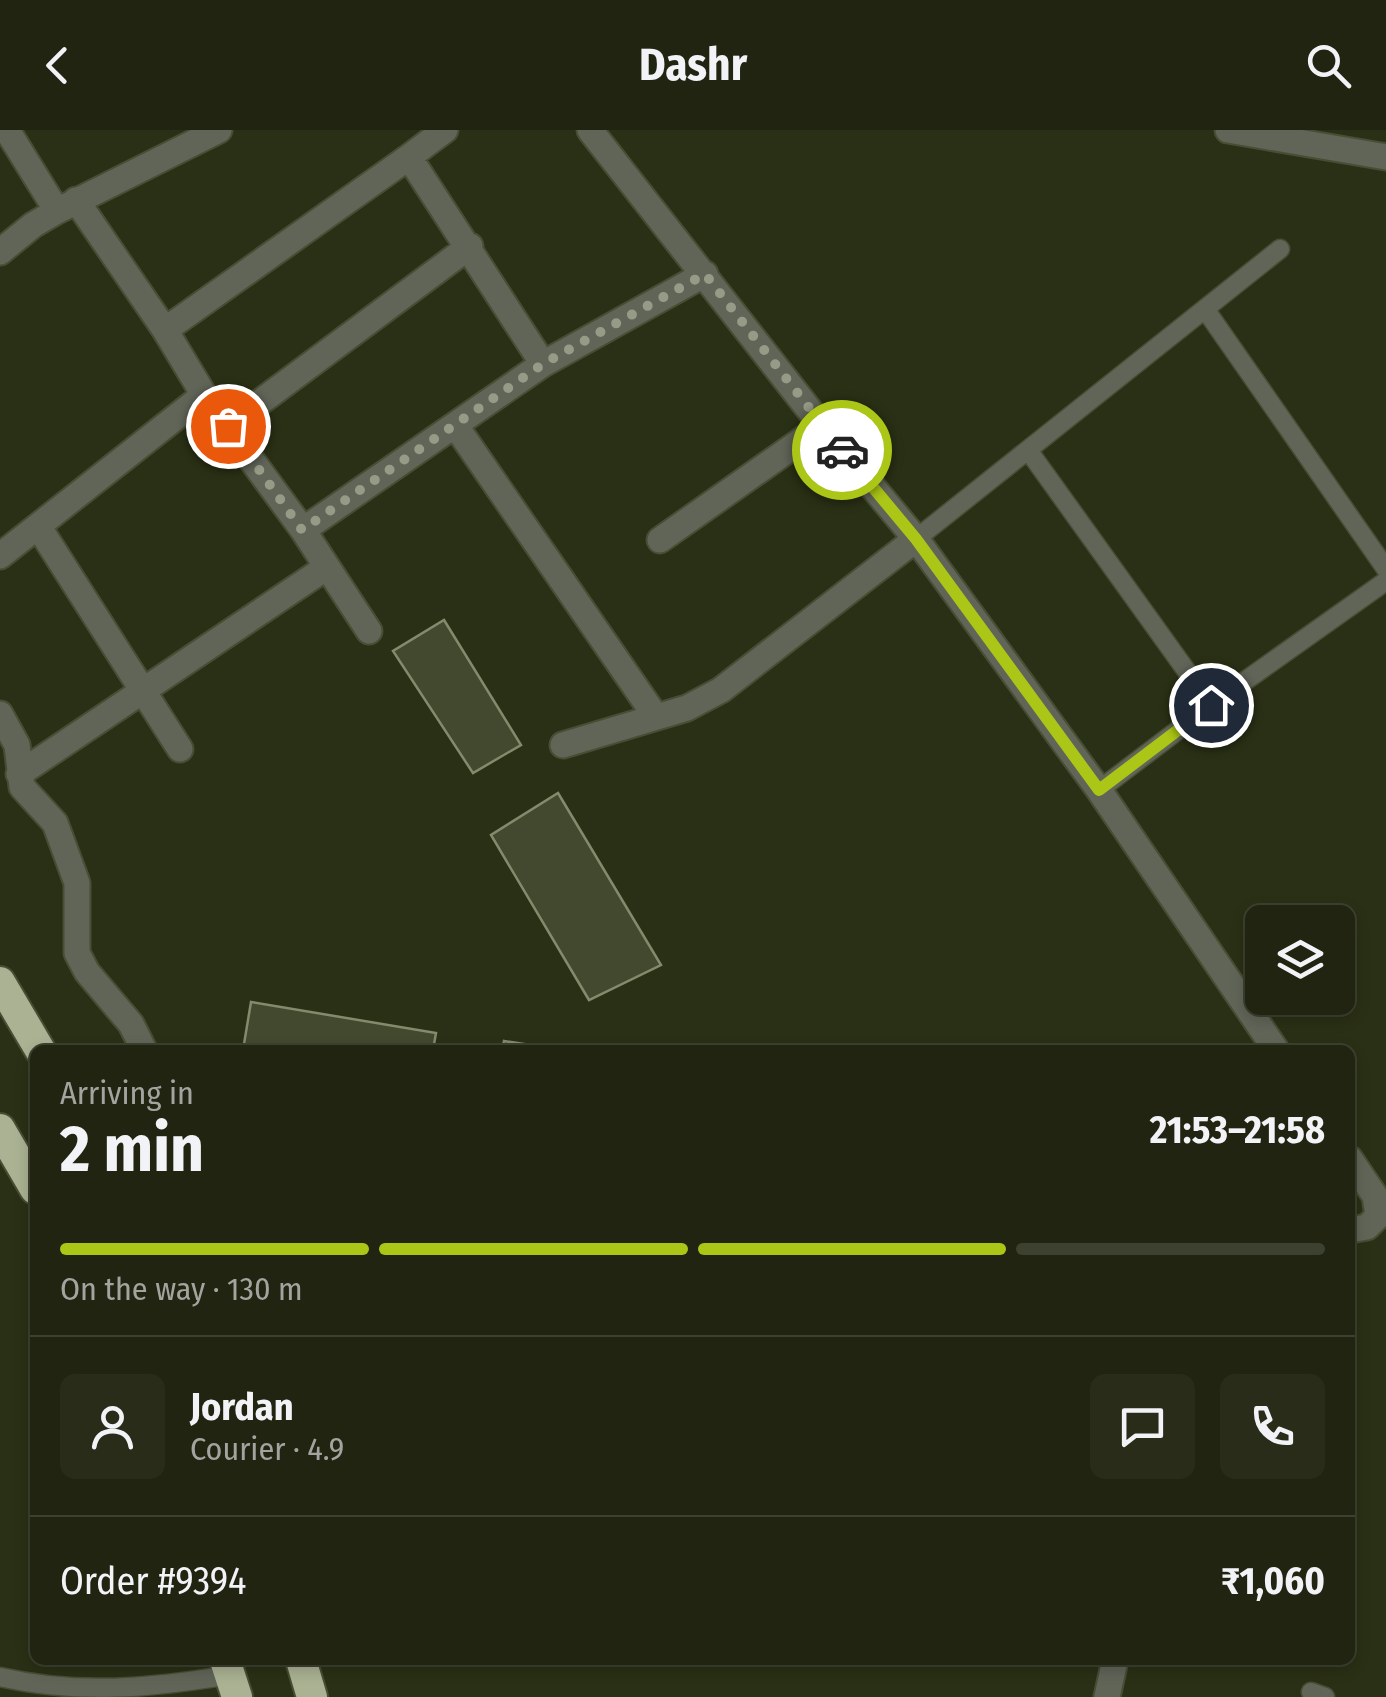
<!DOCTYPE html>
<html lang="en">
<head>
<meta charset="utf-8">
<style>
	body { margin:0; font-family:"Fira Sans Condensed",sans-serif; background:#282c19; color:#f1f3f6; height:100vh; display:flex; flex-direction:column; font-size:38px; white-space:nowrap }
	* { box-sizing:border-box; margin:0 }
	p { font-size:32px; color:#a2a49f }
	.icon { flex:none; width:55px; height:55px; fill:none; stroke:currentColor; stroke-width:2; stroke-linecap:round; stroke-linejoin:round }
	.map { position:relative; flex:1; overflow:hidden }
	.side { position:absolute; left:30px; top:915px; width:1325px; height:620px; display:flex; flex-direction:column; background:#202410; border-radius:15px; box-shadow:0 5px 15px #0003,0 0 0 2px #3d4130 }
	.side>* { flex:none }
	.fabs { position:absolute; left:1245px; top:775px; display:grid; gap:20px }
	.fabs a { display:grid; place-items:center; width:110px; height:110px; border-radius:15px; background:#202410; box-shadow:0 5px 15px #0003,0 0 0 2px #3d4130; font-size:50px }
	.pin { position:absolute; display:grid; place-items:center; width:85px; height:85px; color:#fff; margin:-42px; border:5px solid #fff; border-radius:50%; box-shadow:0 2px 10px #0007 }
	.courier { position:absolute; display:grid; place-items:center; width:100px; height:100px; margin:-50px; border:8px solid #abc616; border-radius:50%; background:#fff; color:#222; box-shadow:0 2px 12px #0007 }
	.head em { font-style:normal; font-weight:700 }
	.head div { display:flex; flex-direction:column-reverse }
	.head { display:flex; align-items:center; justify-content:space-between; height:170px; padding:0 30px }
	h1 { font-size:65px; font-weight:700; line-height:75px }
	.bar { display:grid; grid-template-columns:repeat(4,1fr); gap:15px 10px; align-content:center; height:120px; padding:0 30px }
	.bar i { height:12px; border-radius:8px; background:#3d4130 }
	.bar .current { background:#abc616 }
	.bar p { grid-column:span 4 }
	.line { display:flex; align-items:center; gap:25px; padding:0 30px; border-top:2px solid #3d4130 }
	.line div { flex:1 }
	.round { display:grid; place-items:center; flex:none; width:105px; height:105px; border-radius:15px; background:#282c19 }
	header { display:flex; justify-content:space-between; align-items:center; height:130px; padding:0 30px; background:#202410; font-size:45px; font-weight:700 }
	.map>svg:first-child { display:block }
	.building { fill:#42492e; stroke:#838b6d; stroke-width:2.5 }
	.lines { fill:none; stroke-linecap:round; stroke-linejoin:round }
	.lane-casing { stroke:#484e34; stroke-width:21 }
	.street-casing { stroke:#484e34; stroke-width:29 }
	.highway-casing { stroke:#484e34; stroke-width:34 }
	.lane { stroke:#616558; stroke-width:18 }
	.street { stroke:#616558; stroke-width:25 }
	.highway { stroke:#aab293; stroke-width:30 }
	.done { stroke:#959b87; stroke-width:10; stroke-dasharray:0 18 }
	.route { stroke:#abc616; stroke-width:12 }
</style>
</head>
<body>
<header><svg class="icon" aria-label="back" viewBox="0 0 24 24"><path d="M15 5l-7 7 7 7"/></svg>Dashr<svg class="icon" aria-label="search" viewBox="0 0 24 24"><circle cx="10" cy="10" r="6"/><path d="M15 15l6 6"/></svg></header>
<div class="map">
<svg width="1386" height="1567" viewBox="0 0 1386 1567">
	<rect width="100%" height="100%" fill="#2a3015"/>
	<!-- building -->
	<path class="building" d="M 444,490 L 521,615 L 473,643 L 393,521 Z
		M 558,663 L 661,835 L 589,870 L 491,705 Z
		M 251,872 L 436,903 L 433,920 L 243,920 Z
		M 504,911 L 563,920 L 502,920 Z"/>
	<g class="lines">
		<!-- lane casing -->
		<g class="lane-casing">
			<path id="lane" d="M 1205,179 L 1386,439
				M 1028,320 L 1211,575
				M 916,409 L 1280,119
				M 1099,660 L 1211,575 L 1386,451
				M 0,1547 C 79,1565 151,1558 230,1545
				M 1311,1562 L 1325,1567"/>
		</g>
		<!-- street casing -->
		<g class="street-casing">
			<path id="street" d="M 7,0 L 57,81
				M 590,0 L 822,296 L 916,409 L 1099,660 L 1276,920
				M 1228,0 L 1386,27
				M 409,27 L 445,0
				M 76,70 L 165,200 L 204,265 L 303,400 L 543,234 L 705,144
				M 0,122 L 33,95 L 57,81 L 219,0
				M 165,200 L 409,27 L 543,234
				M 455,295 L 656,587
				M 228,296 L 470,116
				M 38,396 L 180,619
				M 303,400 L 369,501
				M 660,410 L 822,296
				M 0,426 L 204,265
				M 0,584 L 17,615 L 22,657 L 55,693 L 77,753 L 77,823 L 87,842 L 131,894 L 144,920
				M 563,615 L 687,578 L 721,560 L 916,409
				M 19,644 L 327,437
				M 1350,1029 L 1375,1066 L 1378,1086 L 1367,1097 L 1350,1100
				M 1107,1567 L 1115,1530"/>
		</g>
		<!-- highway casing -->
		<g class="highway-casing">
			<path id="highway" d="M 0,852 L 40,920
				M 0,999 L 35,1059
				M 225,1530 L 237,1567
				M 301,1530 L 312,1567"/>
		</g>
		<!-- lane -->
		<use href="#lane" class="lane"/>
		<!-- street -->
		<use href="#street" class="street"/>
		<!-- highway -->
		<use href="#highway" class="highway"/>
	</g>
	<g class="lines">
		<!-- done -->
		<path class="done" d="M 228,296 L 302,400 L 543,234 L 705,144 L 842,320"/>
		<!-- route -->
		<path class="route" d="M 842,320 L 916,409 L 1099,660 L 1211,575"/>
	</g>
</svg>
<div class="fabs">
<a><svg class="icon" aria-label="layers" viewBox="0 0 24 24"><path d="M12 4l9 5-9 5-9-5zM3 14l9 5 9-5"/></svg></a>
</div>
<div class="pin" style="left:228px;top:296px;background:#ea580c"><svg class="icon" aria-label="bag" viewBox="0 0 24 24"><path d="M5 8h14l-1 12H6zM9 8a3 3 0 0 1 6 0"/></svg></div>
<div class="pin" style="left:1211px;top:575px;background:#1f2937"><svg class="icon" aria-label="home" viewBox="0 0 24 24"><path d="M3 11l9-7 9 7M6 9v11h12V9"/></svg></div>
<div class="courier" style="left:842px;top:320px"><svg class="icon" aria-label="car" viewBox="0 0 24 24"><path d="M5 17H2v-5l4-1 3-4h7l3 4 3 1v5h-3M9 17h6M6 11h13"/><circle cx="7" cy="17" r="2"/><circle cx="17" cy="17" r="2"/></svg></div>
<section class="side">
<div class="head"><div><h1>2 min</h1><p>Arriving in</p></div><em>21:53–21:58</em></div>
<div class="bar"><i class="current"></i><i class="current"></i><i class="current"></i><i></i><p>On the way · 130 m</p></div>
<div class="line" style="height:180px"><a class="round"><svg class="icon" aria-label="person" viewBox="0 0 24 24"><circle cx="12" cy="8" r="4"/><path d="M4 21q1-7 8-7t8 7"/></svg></a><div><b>Jordan</b><p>Courier · 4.9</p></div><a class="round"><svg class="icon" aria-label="chat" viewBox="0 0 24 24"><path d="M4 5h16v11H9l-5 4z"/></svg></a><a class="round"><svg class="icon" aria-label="phone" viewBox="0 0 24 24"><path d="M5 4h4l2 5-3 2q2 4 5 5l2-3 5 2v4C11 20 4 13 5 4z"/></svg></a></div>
<div class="line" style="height:130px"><div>Order #9394</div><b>₹1,060</b></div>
</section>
</div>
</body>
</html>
